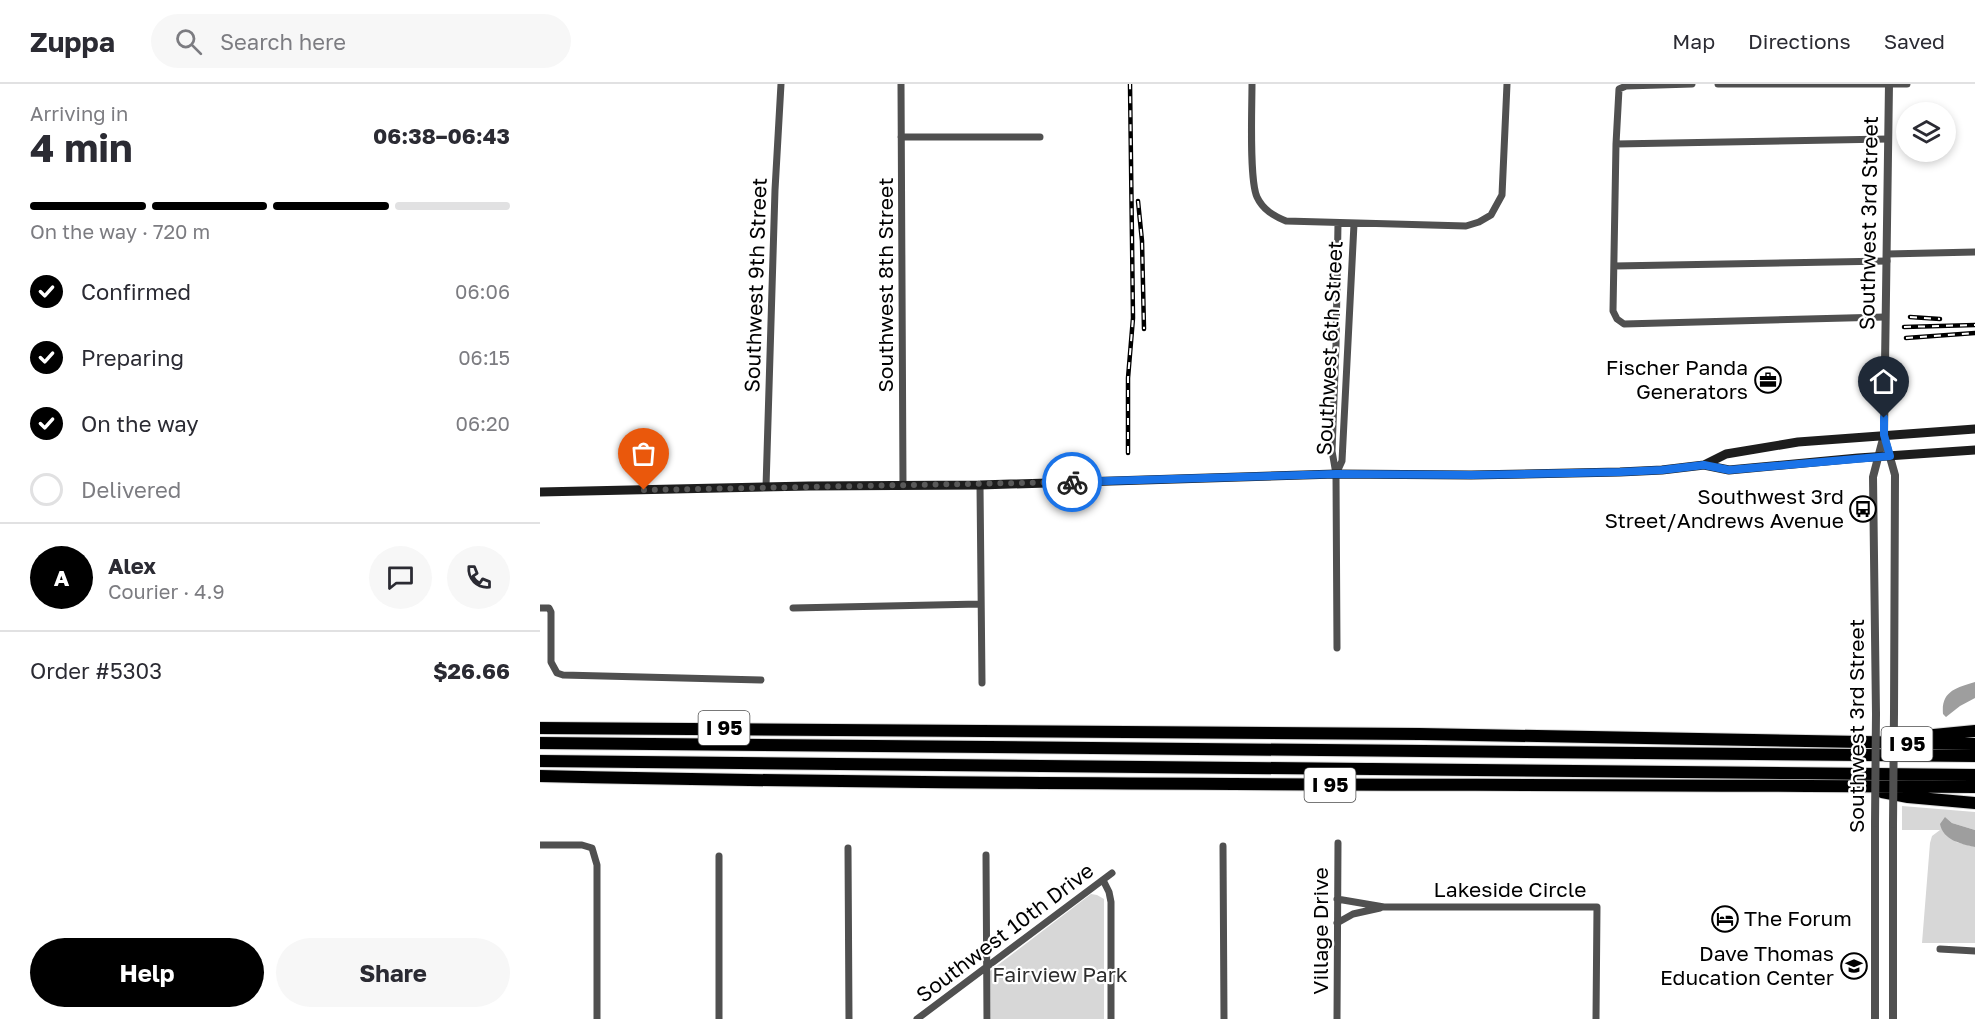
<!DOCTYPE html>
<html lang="en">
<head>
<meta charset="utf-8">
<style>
	body { margin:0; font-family:"Golos Text",sans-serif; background:#f7f7f7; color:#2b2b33; height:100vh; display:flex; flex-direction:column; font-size:22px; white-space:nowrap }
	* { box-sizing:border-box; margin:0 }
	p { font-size:20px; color:#7c7c81 }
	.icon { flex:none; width:33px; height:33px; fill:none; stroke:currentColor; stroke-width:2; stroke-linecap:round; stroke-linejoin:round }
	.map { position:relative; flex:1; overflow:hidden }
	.drawer { display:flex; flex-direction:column; background:#fff; width:540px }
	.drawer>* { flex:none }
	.buttons { position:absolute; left:1356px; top:18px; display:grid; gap:12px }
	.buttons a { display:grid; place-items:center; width:60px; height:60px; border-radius:50%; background:#fff; box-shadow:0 3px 9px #0003; font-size:30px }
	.pin { position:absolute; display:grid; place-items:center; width:51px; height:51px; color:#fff; margin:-62px -26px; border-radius:50% 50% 50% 0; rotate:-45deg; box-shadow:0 0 6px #0007 }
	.pin .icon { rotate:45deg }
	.courier { position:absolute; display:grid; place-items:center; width:60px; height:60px; margin:-30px; border:4px solid #1a73e8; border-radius:50%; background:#fff; color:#222; box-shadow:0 2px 8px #0007 }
	.headline em { font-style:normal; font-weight:700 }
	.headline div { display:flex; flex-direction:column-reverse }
	.headline { display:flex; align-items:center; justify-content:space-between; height:102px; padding:0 30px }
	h1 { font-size:39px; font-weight:700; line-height:45px }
	.bar { display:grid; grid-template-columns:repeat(4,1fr); gap:9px 6px; align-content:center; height:72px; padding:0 30px }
	.bar i { height:8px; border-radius:4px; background:#e1e1e2 }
	.bar .current { background:#000 }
	.bar p { grid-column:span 4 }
	.line { display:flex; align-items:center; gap:15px; padding:0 30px; border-top:2px solid #e1e1e2 }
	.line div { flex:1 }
	.round { display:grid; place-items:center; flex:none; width:63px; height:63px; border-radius:32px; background:#f7f7f7 }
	ol { padding:0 30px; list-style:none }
	li { display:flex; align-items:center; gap:18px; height:66px }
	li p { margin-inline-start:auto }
	li .icon { padding:6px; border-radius:50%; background:#000; color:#fff; stroke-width:4 }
	li:last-child { color:#7c7c81 }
	li i { width:33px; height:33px; border:3px solid #e1e1e2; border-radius:50% }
	.cta { display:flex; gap:12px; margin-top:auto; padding:12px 30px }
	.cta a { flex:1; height:69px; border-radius:36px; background:#000; color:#fff; font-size:24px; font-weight:700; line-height:69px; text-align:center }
	.cta a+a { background:#f7f7f7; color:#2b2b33 }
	header { display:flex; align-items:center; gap:36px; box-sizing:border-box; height:84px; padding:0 30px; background:#fff; border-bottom:2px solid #e1e1e2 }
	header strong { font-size:28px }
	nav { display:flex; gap:33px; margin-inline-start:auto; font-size:21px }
	.search { width:420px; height:54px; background:#f7f7f7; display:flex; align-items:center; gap:15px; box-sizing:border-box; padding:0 21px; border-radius:33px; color:#7c7c81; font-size:22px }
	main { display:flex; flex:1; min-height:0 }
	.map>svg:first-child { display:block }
	.green { fill:#d7d7d7 }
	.water { fill:#9e9e9e }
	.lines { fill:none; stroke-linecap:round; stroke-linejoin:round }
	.motorway-casing { stroke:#dbdbdb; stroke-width:14 }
	.minor { stroke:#505050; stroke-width:7 }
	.tertiary { stroke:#505050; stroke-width:8 }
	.secondary { stroke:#1d1d1d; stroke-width:9 }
	.motorway { stroke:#000; stroke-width:12 }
	.rail-casing { stroke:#000; stroke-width:4.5 }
	.rail { stroke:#fff; stroke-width:2; stroke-dasharray:7; stroke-linecap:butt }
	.tertiary-bridge { stroke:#505050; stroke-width:8 }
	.done { stroke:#595959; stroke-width:6; stroke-dasharray:0 10.8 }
	.route { stroke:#1a73e8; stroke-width:8 }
	.labels { text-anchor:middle; stroke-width:4.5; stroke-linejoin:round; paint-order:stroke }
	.shield { fill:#fff; stroke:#4c4c4c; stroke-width:1.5 }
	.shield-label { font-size:20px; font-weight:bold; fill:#000 }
	.street-label { font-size:21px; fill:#000; stroke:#fff }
	.poi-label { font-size:21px; fill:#000; stroke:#fff; text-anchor:end }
	.park-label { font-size:21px; fill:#2e2e2e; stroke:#fff }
</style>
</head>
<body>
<header>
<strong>Zuppa</strong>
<div class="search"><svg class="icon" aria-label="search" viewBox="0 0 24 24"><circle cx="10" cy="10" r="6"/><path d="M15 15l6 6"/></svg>Search here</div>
<nav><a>Map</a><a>Directions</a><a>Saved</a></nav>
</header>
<main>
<section class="drawer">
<div class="headline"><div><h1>4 min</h1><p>Arriving in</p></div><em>06:38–06:43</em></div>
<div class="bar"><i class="current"></i><i class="current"></i><i class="current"></i><i></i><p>On the way · 720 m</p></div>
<ol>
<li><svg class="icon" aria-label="check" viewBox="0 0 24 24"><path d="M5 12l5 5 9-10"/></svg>Confirmed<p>06:06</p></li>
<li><svg class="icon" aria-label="check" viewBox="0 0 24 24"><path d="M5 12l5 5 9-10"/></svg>Preparing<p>06:15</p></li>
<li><svg class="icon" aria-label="check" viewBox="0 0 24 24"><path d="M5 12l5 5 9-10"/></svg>On the way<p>06:20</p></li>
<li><i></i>Delivered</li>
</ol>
<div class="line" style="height:108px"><b class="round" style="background:#000;color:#fff">A</b><div><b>Alex</b><p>Courier · 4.9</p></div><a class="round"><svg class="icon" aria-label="chat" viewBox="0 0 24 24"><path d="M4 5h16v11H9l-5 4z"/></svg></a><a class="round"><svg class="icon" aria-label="phone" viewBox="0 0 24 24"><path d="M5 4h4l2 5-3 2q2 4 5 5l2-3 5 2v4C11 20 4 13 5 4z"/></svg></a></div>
<div class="line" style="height:78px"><div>Order #5303</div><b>$26.66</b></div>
<div class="cta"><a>Help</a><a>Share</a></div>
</section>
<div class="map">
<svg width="1435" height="935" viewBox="0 0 1435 935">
	<rect width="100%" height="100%" fill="#fff"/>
	<!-- green -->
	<path class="green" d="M 1362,722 L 1435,728 L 1435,746 L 1412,739 L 1405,733 L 1416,758 L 1435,763 L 1435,859 L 1382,859 L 1390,759 L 1392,752 L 1400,746 L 1362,746 Z
		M 551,810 L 557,811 L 564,815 L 564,935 L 451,935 L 450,887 Z"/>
	<!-- water -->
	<path class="water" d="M 1435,598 L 1435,614 L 1420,622 L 1406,633 L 1403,630 C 1401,607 1416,604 1435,598 Z
		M 1405,733 L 1412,739 L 1435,746 L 1435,763 C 1421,760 1403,756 1400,740 Z"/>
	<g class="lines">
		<!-- motorway casing -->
		<g class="motorway-casing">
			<path id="motorway" d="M 0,644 L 880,650 L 1435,660
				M 1373,653 L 1435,647
				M 0,659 L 1435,672
				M 0,677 L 1435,691
				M 0,692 C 478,703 957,699 1435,703
				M 1342,708 L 1368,713 L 1435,719"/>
		</g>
		<!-- minor -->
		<path class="minor" d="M 361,0 L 363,401
			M 712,0 C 712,23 709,96 717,113 C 723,126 734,132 746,137 L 926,142 L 939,138 L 951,131 L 962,111 L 967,0
			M 1152,0 L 1086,2 L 1079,5 L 1076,60 L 1073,227 L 1077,235 L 1084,240 L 1345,233
			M 1178,0 L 1367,0
			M 361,53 L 500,53
			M 1076,60 L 1348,55
			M 1347,170 L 1435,168
			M 1074,182 L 1347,177
			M 796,390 L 802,377 L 814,140
			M 440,401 L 442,599
			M 226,403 L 235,106 L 241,0
			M 0,524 L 9,524 L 11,528 L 11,578 L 17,589 L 23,591 L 221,596
			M 253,524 L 440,520
			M 797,564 L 796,390 L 792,367 L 796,261 L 798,139
			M 0,761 L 42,761 L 52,764 L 57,781 L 57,935
			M 683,762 L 684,935
			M 308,764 L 309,935
			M 446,771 L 447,935
			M 179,772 L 179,935
			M 563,796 L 569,808 L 571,818 L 571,935
			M 797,815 L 844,823 L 1057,823 L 1056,935
			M 797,839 L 813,830 L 840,824
			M 1400,865 L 1435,867
			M 377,935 L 572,789
			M 797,935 L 798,759"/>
		<!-- tertiary -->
		<path class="tertiary" d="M 1344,352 L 1355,391 L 1354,629
			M 1336,630 L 1333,393 L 1344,351 L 1349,0
			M 1353,740 L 1353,935
			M 1335,935 L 1335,739"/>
		<!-- secondary -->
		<path class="secondary" d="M 1164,381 L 1186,370 L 1258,358 L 1435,345
			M 0,408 L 269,402 L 440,401 L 796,390 L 931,391 L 1080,388 L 1122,386 L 1164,381 L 1189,386 L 1318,374 L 1435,366"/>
		<!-- motorway -->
		<use href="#motorway" class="motorway"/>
		<!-- rail casing -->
		<g class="rail-casing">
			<path id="rail" d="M 598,117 L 602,157 L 604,245
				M 1370,233 L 1400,235
				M 1364,243 L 1435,241
				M 1366,254 L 1435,249
				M 588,369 L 588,294 L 593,234 L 590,0"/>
		</g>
		<!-- rail -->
		<use href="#rail" class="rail"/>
		<!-- tertiary-bridge -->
		<path class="tertiary-bridge" d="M 1335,739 L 1336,630
			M 1353,740 L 1354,629"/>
	</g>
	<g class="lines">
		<!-- done -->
		<path class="done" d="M 104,406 L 532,398"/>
		<!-- route -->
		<path class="route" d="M 532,398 L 796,390 L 932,391 L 1080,388 L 1122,386 L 1164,381 L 1189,386 L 1350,372 L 1344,351 L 1344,334"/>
	</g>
	<!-- icons -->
	<defs>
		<g id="office-ring" transform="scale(1.35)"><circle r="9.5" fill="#fff" stroke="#000" stroke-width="1.5"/><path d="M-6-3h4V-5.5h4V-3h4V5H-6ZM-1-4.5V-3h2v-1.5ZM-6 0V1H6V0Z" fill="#000"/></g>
		<g id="bus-ring" transform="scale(1.35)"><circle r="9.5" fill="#fff" stroke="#000" stroke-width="1.5"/><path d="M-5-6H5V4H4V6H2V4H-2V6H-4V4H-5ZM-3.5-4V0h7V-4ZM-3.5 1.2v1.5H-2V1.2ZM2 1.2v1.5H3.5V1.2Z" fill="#000"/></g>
		<g id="hotel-ring" transform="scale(1.35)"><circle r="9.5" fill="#fff" stroke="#000" stroke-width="1.5"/><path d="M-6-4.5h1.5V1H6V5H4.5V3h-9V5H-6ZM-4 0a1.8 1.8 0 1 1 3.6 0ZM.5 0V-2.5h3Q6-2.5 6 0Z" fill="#000"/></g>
		<g id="school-ring" transform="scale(1.35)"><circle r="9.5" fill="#fff" stroke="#000" stroke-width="1.5"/><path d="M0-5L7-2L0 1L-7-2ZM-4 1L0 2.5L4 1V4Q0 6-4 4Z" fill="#000"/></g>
	</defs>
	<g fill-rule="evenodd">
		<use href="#office-ring" x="1228" y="296"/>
		<use href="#bus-ring" x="1323" y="425"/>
		<use href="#hotel-ring" x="1185" y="835"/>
		<use href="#school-ring" x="1314" y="882"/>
	</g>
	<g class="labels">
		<!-- shield labels -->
		<g class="shield">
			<rect x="158.5" y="627" width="51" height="34" rx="4.5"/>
			<rect x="1341.5" y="643" width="51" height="34" rx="4.5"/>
			<rect x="764.5" y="684" width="51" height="34" rx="4.5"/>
		</g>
		<g class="shield-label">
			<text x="184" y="651">I 95</text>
			<text x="1367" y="667">I 95</text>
			<text x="790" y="708">I 95</text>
		</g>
		<!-- street labels -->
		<g class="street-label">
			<text transform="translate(1329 139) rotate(-89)" y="7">Southwest 3rd Street</text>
			<text transform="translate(216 201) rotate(-88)" y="7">Southwest 9th Street</text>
			<text transform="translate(346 201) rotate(-90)" y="7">Southwest 8th Street</text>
			<text transform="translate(790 264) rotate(-87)" y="7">Southwest 6th Street</text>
			<text transform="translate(1317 642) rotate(-90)" y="7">Southwest 3rd Street</text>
			<text x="970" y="813">Lakeside Circle</text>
			<text transform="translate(781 847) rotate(-90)" y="7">Village Drive</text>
			<text transform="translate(465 849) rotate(-37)" y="7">Southwest 10th Drive</text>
		</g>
		<!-- poi labels -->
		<g class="poi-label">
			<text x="1208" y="291">Fischer Panda<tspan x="1208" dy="24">Generators</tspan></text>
			<text x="1304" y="420">Southwest 3rd<tspan x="1304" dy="24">Street/Andrews Avenue</tspan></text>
			<text x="1204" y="842" text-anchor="start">The Forum</text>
			<text x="1294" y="877">Dave Thomas<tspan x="1294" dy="24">Education Center</tspan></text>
		</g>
		<!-- park labels -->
		<g class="park-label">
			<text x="520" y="898">Fairview Park</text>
		</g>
	</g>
</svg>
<div class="buttons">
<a><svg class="icon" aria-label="layers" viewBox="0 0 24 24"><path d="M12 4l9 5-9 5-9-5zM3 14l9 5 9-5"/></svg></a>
</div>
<div class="pin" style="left:104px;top:406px;background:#ea580c"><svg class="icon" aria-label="bag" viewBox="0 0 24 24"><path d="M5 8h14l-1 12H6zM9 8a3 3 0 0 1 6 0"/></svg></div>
<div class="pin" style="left:1344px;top:334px;background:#1f2937"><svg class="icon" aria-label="home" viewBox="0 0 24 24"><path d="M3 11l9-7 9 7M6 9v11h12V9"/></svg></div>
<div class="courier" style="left:532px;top:398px"><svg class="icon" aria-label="bike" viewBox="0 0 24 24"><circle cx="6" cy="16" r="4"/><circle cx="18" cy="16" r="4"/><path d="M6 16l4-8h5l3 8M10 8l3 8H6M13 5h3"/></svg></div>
</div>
</main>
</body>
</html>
